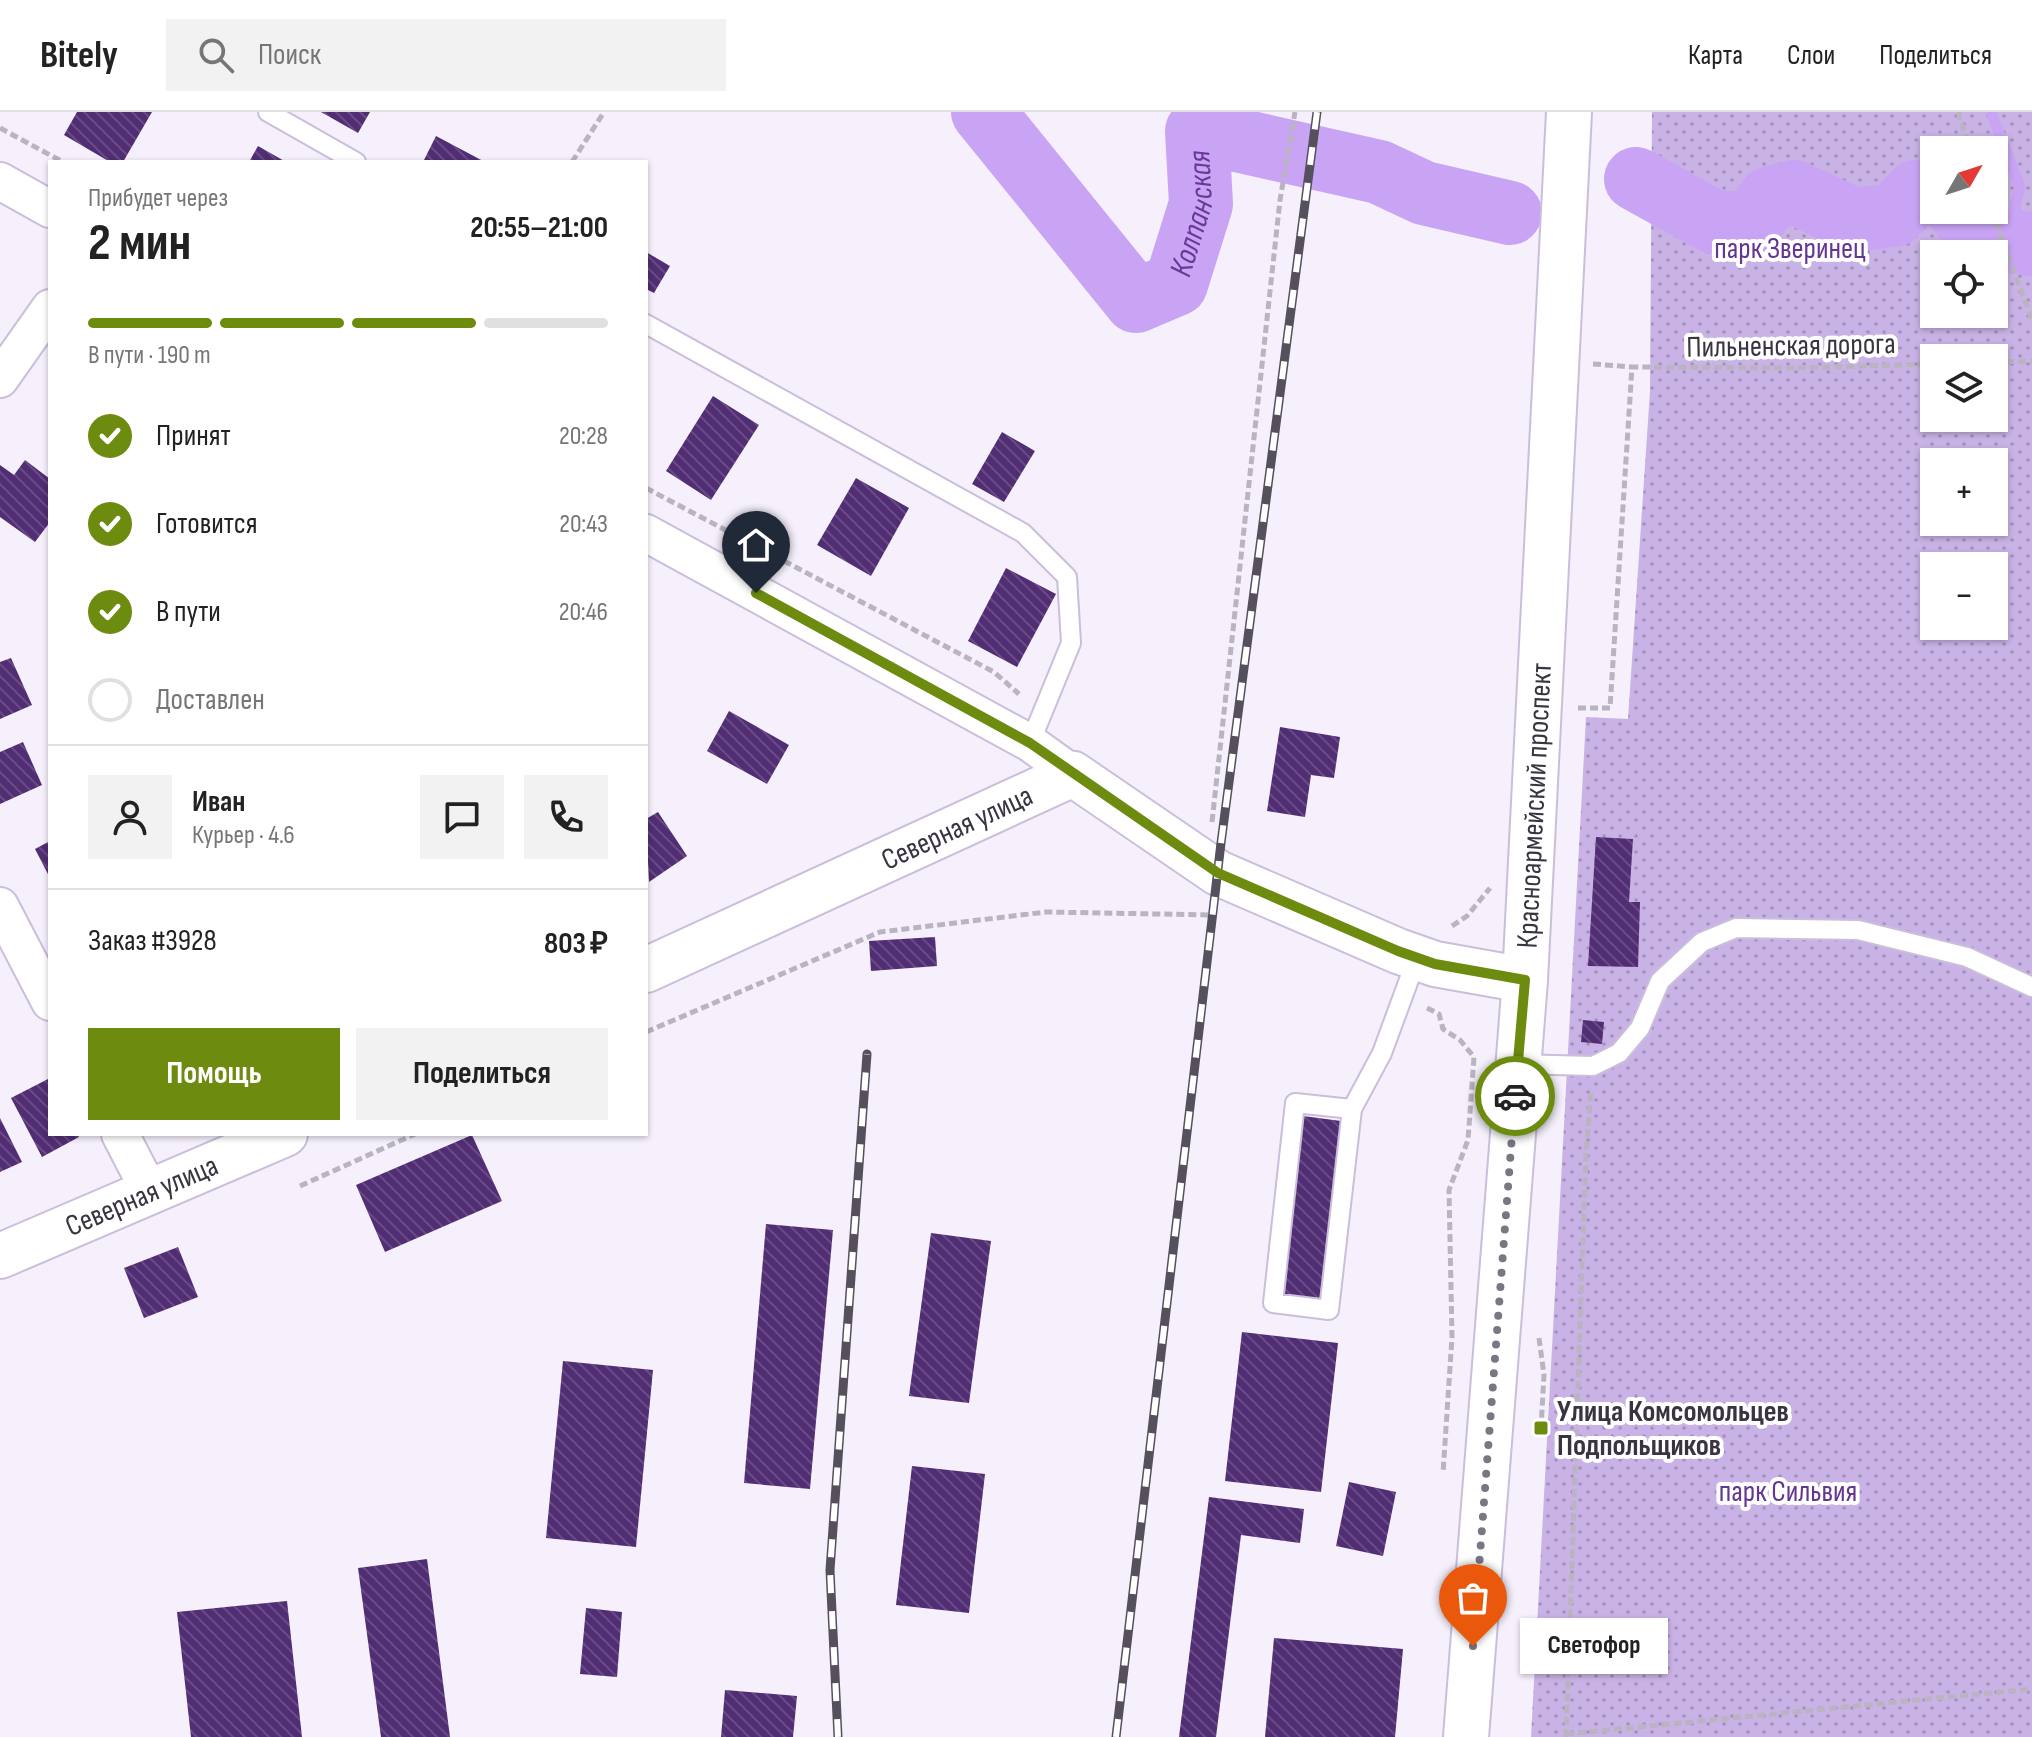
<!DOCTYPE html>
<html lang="ru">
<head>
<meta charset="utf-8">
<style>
	body { margin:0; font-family:"Sofia Sans Condensed",sans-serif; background:#f2f2f2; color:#222; height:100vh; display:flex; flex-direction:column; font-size:30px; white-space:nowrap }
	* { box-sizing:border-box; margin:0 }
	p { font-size:26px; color:#767676 }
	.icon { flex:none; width:44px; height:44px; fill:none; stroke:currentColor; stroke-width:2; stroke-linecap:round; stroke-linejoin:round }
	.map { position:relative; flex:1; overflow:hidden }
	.sheet { position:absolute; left:48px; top:48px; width:600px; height:976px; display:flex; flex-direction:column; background:#fff; border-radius:0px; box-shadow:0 2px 6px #0004 }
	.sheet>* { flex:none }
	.needle { width:52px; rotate:51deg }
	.fabs { position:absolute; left:1920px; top:24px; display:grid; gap:16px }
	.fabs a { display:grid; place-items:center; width:88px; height:88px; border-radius:0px; background:#fff; box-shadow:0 2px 6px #0004; font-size:40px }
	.pin { position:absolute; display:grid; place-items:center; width:68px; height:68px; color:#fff; margin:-82px -34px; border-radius:50% 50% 50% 0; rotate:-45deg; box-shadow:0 0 8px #0007 }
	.pin .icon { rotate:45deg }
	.courier { position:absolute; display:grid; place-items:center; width:80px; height:80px; margin:-40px; border:6px solid #6d8c0f; border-radius:50%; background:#fff; color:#222; box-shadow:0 2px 10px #0007 }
	.bubble { position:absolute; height:56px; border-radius:0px; background:#fff; box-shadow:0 2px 6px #0004; font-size:26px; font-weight:700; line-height:56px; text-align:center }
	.overview em { font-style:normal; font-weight:700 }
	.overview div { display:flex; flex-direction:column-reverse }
	.overview { display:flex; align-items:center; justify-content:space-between; height:136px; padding:0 40px }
	h1 { font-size:52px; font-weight:700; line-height:60px }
	.bar { display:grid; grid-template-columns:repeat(4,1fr); gap:12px 8px; align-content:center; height:96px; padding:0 40px }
	.bar i { height:10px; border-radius:6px; background:#e0e0e0 }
	.bar .on { background:#6d8c0f }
	.bar p { grid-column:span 4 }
	.line { display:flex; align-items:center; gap:20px; padding:0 40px; border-top:2px solid #e0e0e0 }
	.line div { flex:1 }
	.round { display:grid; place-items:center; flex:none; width:84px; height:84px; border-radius:0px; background:#f2f2f2 }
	ol { padding:0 40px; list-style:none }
	li { display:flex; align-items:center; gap:24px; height:88px }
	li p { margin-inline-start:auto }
	li .icon { padding:8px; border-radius:50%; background:#6d8c0f; color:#fff; stroke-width:4 }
	li:last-child { color:#767676 }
	li i { width:44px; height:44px; border:4px solid #e0e0e0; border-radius:50% }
	.action { display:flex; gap:16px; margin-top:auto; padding:16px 40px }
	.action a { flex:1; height:92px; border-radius:0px; background:#6d8c0f; color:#fff; font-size:32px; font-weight:700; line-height:92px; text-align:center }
	.action a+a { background:#f2f2f2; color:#222 }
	header { display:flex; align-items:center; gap:48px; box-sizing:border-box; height:112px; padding:0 40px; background:#fff; border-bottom:2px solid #e0e0e0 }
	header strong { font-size:38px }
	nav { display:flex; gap:44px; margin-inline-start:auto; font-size:28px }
	.search { width:560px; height:72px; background:#f2f2f2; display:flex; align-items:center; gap:20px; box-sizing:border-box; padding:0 28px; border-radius:0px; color:#767676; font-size:30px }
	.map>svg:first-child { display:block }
	.park { fill:url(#park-dots); fill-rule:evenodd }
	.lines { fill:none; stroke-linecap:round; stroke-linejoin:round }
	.stream { stroke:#c9a4f5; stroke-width:11 }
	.river { stroke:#c9a4f5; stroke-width:64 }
	.building { fill:url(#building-back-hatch) }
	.service-casing { stroke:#cabedb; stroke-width:22 }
	.minor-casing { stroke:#cabedb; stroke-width:40 }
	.tertiary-casing { stroke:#cabedb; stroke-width:48 }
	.secondary-casing { stroke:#cabedb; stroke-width:48 }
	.path { stroke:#b9b4c0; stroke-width:5; stroke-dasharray:8 4; stroke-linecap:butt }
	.service { stroke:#fff; stroke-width:18 }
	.minor { stroke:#fff; stroke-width:36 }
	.tertiary { stroke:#fff; stroke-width:44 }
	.secondary { stroke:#fff; stroke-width:44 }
	.rail-casing { stroke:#55505c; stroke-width:9 }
	.rail { stroke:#fff; stroke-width:6; stroke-dasharray:18; stroke-linecap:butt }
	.done { stroke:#7b7682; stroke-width:8; stroke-dasharray:0 14.4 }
	.route { stroke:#6d8c0f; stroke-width:10 }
	.poi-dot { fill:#6d8c0f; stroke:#fff; stroke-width:3 }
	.labels { text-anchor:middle; stroke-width:8; stroke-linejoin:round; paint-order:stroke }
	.park-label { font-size:30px; fill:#643592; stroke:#fff }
	.street-label { font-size:30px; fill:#393440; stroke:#fff }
	.poi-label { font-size:30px; font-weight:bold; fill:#393440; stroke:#fff; text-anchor:start }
	.water-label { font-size:32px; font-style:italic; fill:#693997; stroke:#fff }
</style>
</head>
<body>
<header>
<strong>Bitely</strong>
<div class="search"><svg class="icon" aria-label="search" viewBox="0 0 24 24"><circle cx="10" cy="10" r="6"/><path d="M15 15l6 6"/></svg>Поиск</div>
<nav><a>Карта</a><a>Слои</a><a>Поделиться</a></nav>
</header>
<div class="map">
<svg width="2032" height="1625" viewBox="0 0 2032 1625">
	<defs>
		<pattern id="park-dots" width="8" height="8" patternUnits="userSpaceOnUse" patternTransform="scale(2)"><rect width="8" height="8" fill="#c9b3e6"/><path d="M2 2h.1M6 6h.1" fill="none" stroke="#a492bc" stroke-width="1.8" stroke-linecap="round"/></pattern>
		<pattern id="building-back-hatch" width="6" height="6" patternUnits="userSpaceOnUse" patternTransform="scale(2)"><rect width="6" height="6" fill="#512d74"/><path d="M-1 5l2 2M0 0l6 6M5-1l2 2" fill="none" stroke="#684b84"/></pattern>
	</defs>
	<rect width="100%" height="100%" fill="#f5f0fc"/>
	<!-- park -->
	<path class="park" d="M 1652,0 L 2032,0 L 2032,1625 L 1531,1625 L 1586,605 L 1628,607 L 1650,279 ZM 1934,38 L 1994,38 L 1994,98 L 1934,98 ZM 1934,142 L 1994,142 L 1994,202 L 1934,202 ZM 1934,246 L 1994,246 L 1994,306 L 1934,306 ZM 1934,350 L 1994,350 L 1994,410 L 1934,410 ZM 1934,454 L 1994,454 L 1994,514 L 1934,514 Z"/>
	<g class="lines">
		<!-- stream -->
		<path class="stream" d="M 1991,0 L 2020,75 L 2015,94 L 2020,128
			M 1686,95 L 1700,119 L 1723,137 L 1741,132 L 1750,112"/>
		<!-- river -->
		<g class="river">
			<path id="s1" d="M 983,0 L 1136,189 L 1176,172 L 1201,92 L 1197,19 L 1379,60 L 1424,81 L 1510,101"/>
			<path d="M 1636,67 L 1714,110 L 1750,112 L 1770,86 L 1794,80 L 1854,108 L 1894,103 L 1916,80 L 1934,82"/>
			<path d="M 1958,98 L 1983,127 L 2032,132"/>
		</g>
	</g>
	<!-- building -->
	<path class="building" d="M 77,0 L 152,0 L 123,50 L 110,50 L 64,23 Z
		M 321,0 L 370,0 L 358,21 Z
		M 436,24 L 485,50 L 423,50 Z
		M 258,34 L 286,50 L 249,50 Z
		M 646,140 L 670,154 L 654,181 L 646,177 Z
		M 713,284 L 759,313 L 711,388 L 666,359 Z
		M 1002,320 L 1035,339 L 1004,390 L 972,372 Z
		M 25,348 L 50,367 L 50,410 L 35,430 L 0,405 L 0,353 L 14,363 Z
		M 856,366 L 909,396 L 871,464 L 817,433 Z
		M 1006,456 L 1056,482 L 1017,555 L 968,529 Z
		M 11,546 L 32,593 L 0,607 L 0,550 Z
		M 729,599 L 789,633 L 767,672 L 707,639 Z
		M 1280,615 L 1340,625 L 1334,666 L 1311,663 L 1305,705 L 1267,699 Z
		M 23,630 L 42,673 L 0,692 L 0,640 Z
		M 658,700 L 687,744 L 649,770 L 646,707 Z
		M 1596,725 L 1633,727 L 1629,790 L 1640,790 L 1638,855 L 1588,854 Z
		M 50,729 L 50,766 L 35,737 Z
		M 935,825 L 937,854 L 871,859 L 869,829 Z
		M 1583,908 L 1604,910 L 1602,932 L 1581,930 Z
		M 48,967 L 50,1022 L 77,1022 L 79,1025 L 42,1045 L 11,986 Z
		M 1303,1004 L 1341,1009 L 1321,1188 L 1282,1183 Z
		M 0,1006 L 22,1050 L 0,1060 Z
		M 472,1023 L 502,1089 L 385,1140 L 356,1073 Z
		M 766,1112 L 833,1118 L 810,1377 L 744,1371 Z
		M 931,1121 L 991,1129 L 969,1291 L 909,1284 Z
		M 178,1135 L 198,1185 L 144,1206 L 124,1156 Z
		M 1242,1220 L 1338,1231 L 1321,1380 L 1225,1369 Z
		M 563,1249 L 653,1258 L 636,1435 L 546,1426 Z
		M 912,1354 L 985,1362 L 969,1501 L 896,1493 Z
		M 1349,1370 L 1396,1380 L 1383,1444 L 1336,1434 Z
		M 1209,1385 L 1304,1397 L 1300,1431 L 1241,1423 L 1216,1625 L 1179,1625 Z
		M 427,1447 L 450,1625 L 381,1625 L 358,1456 Z
		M 287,1489 L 302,1625 L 191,1625 L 177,1500 Z
		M 586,1496 L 622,1500 L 617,1565 L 580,1562 Z
		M 1274,1526 L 1403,1537 L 1395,1625 L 1265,1625 Z
		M 725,1578 L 797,1584 L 793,1625 L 721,1625 Z"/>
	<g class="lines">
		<!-- service casing -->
		<g class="service-casing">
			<path id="service" d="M 268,0 L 356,50
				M 646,212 L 1023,421 L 1067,465 L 1071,531 L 1030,631
				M 1518,952 L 1593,954 L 1619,941 L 1640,916 L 1660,869 L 1702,830 L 1736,816 L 1858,818 L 1967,845 L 2032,875
				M 1295,991 L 1352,997 L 1329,1198 L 1273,1191 Z
				M 1352,997 L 1382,941 L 1417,846"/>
		</g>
		<!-- minor casing -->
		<g class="minor-casing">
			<path id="minor" d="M 0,69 L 50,97
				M 0,267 L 50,196
				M 646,421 L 1030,631 L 1073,662
				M 0,794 L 50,890
				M 120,1022 L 151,1082"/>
		</g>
		<!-- tertiary casing -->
		<g class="tertiary-casing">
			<g id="tertiary">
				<path id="s2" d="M 646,858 L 1073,662 L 1218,761 L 1398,839 L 1435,852 L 1525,868"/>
				<path id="s3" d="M 0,1144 L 285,1022"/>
			</g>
		</g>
		<!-- secondary casing -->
		<g class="secondary-casing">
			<g id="secondary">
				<path id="s4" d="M 1466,1625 L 1525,868 L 1569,0"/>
			</g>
		</g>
		<!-- path -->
		<path class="path" d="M 1958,0 L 1970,38
			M 0,16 L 63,50
			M 572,50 L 604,0
			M 1991,98 L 2032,208
			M 1994,250 L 2032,249
			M 1593,252 L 1632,255
			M 646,376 L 994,560 L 1019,582
			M 1578,596 L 1610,596 L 1632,255 L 1791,256 L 1934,252
			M 1212,710 L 1280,88 L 1295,0
			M 1452,814 L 1467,804 L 1490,776
			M 1427,896 L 1439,902 L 1443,917 L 1460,928 L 1474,945 L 1468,1028 L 1449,1078 L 1452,1225 L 1443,1361
			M 646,920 L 880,820 L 1046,800 L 1214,803
			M 300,1074 L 415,1022
			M 1539,1226 L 1544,1263 L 1541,1316
			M 1566,1622 L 2032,1577
			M 1566,1625 L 1586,1042 L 1591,979"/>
		<!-- service -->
		<use href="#service" class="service"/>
		<!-- minor -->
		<use href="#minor" class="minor"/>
		<!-- tertiary -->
		<use href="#tertiary" class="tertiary"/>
		<!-- secondary -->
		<use href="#secondary" class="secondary"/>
		<!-- rail casing -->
		<g class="rail-casing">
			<path id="rail" d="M 838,1625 L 830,1458 L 867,942
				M 1116,1625 L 1221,731 L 1317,0"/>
		</g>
		<!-- rail -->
		<use href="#rail" class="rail"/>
	</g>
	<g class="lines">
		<!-- done -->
		<path class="done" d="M 1473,1534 L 1515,984"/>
		<!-- route -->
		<path class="route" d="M 756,481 L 1030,631 L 1218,761 L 1398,839 L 1435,852 L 1525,868 L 1515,984"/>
	</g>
	<!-- markers -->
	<rect class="poi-dot" x="1533" y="1308" width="16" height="16" rx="4"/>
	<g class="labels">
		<!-- park labels -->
		<g class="park-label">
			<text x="1790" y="146">парк Зверинец</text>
			<text x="1788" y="1389">парк Сильвия</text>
		</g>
		<!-- street labels -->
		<g class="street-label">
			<text transform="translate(1791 233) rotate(-1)" y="10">Пильненская дорога</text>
			<text dy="10" stroke="none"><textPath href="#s4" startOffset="934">Красноармейский проспект</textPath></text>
			<text dy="10" stroke="none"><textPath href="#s2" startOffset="342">Северная улица</textPath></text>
			<text dy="10" stroke="none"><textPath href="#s3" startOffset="154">Северная улица</textPath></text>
		</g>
		<!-- poi labels -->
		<g class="poi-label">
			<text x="1557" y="1309">Улица Комсомольцев<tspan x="1557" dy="34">Подпольщиков</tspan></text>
		</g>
		<!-- water labels -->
		<g class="water-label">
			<text dy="11" stroke="none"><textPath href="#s1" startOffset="360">Колпанская</textPath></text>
		</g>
	</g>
</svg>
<div class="fabs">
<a><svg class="needle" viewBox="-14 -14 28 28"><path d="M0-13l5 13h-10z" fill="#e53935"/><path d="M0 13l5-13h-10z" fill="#767676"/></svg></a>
<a><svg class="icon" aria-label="locate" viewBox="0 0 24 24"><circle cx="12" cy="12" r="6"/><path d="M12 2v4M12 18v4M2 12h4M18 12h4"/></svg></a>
<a><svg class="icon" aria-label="layers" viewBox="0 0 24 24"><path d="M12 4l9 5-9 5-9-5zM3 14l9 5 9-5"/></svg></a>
<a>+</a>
<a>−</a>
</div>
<div class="pin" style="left:1473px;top:1534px;background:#ea580c"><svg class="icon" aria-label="bag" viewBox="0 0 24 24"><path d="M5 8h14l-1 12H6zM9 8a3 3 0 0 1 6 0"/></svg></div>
<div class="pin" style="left:756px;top:481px;background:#1f2937"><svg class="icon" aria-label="home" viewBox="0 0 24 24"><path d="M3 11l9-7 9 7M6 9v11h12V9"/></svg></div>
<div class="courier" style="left:1515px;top:984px"><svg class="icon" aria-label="car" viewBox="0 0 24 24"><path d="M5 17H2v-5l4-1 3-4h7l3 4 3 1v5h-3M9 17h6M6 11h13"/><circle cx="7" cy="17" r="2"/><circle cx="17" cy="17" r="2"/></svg></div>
<div class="bubble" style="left:1520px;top:1506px;width:148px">Светофор</div>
<section class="sheet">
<div class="overview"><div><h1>2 мин</h1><p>Прибудет через</p></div><em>20:55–21:00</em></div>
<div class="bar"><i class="on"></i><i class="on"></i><i class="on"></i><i></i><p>В пути · 190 m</p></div>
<ol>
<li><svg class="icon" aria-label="check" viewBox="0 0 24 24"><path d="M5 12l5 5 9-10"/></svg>Принят<p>20:28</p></li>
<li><svg class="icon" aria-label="check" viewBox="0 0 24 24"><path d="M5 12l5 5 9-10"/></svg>Готовится<p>20:43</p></li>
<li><svg class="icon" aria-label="check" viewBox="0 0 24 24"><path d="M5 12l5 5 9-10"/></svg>В пути<p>20:46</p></li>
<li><i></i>Доставлен</li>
</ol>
<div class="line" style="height:144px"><a class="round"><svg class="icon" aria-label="person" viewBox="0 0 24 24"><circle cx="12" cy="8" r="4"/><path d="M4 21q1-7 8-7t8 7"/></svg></a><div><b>Иван</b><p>Курьер · 4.6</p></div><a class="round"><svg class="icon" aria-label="chat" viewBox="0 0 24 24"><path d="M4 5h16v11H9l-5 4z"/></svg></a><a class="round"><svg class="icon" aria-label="phone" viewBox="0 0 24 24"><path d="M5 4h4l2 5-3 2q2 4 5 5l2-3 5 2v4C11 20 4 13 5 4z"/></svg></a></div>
<div class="line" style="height:104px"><div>Заказ #3928</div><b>803 ₽</b></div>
<div class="action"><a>Помощь</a><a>Поделиться</a></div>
</section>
</div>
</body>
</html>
